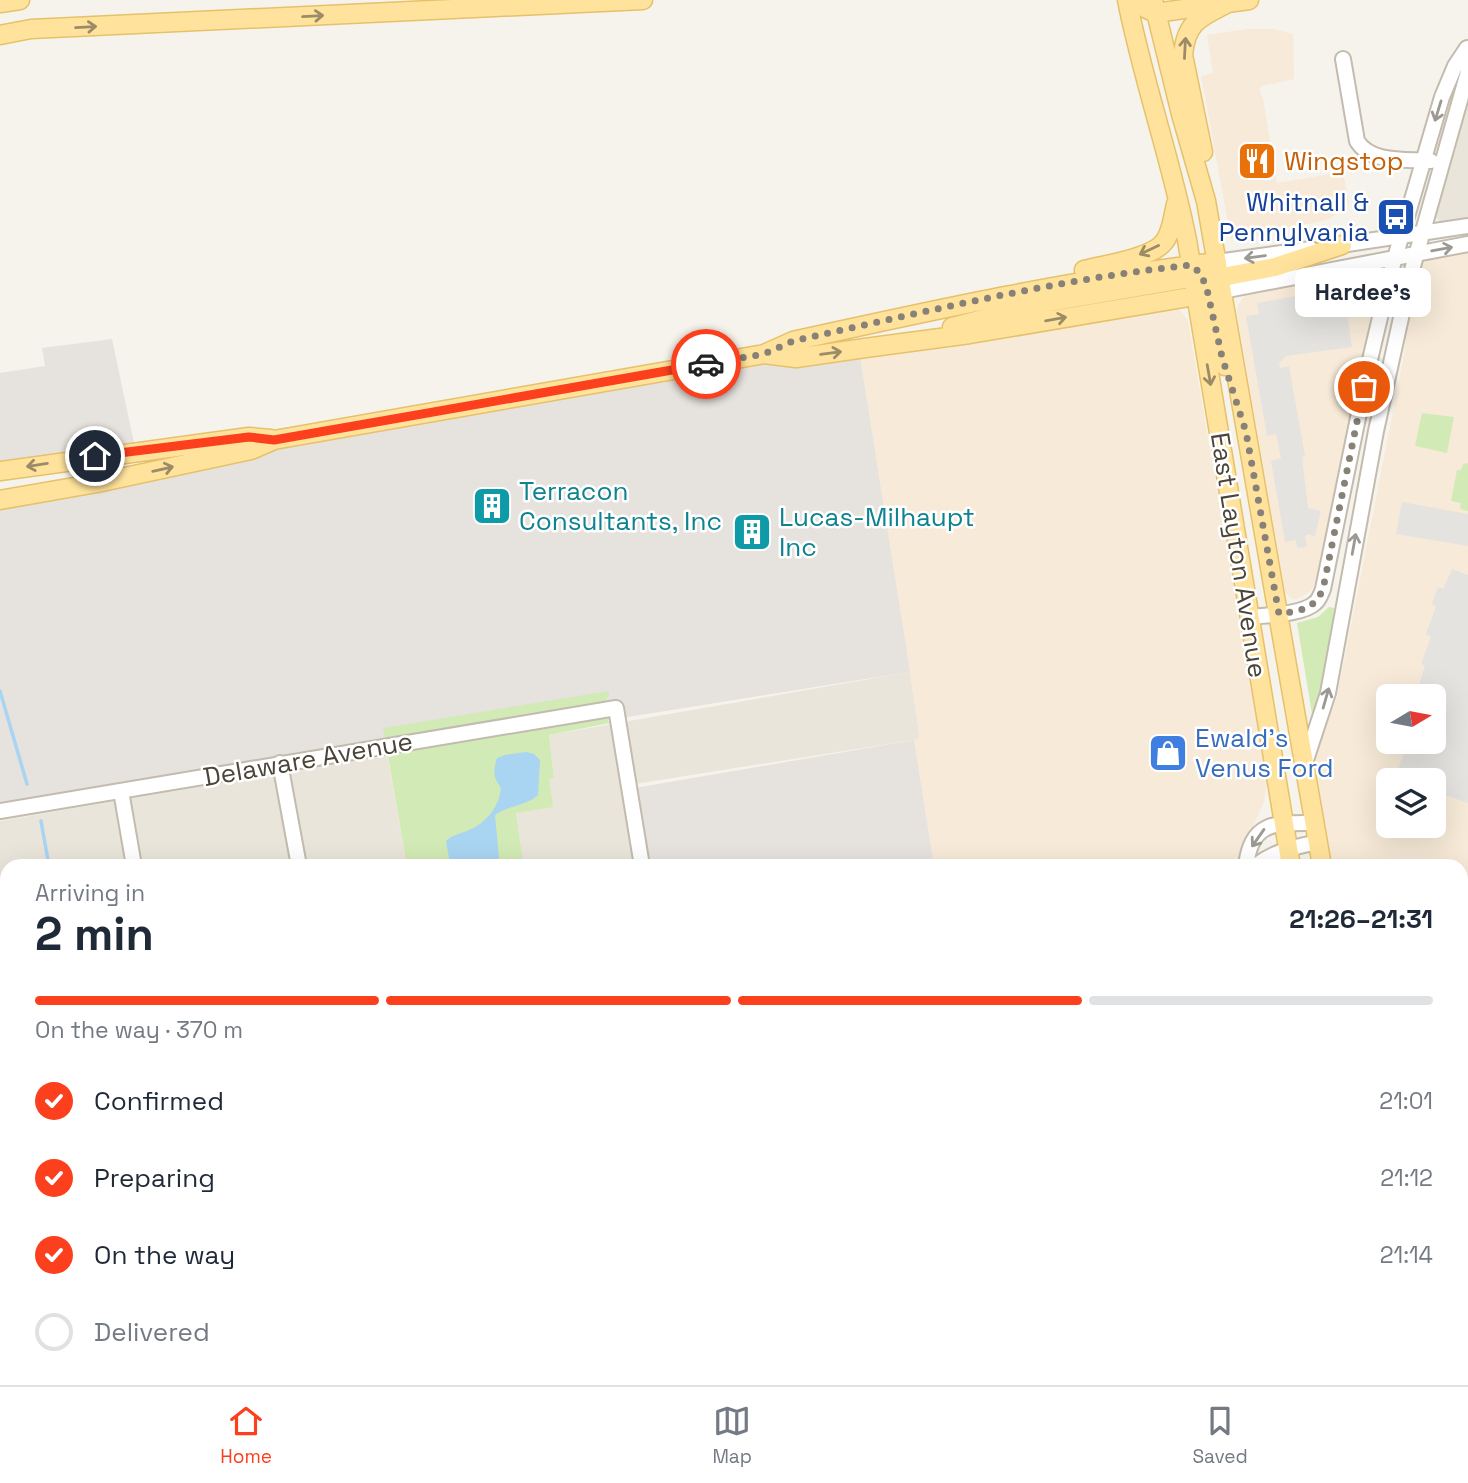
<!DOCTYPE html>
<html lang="en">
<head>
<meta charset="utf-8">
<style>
	body { margin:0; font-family:"Space Grotesk",sans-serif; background:#f6f6f7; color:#1f2937; height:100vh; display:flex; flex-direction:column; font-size:26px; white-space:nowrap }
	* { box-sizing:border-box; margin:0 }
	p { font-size:23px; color:#747a83 }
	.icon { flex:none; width:38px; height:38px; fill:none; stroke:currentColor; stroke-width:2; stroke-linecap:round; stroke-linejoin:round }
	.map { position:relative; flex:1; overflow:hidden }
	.drawer { position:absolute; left:0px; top:859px; width:1468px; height:527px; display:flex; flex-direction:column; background:#fff; border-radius:21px 21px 0 0; box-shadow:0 7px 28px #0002 }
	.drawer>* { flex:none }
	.needle { width:46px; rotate:80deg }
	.tools { position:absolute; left:1376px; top:684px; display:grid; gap:14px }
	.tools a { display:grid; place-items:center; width:70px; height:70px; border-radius:10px; background:#fff; box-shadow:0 7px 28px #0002; font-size:35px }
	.pin { position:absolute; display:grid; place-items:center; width:60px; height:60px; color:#fff; margin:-30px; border:4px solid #fff; border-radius:50%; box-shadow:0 2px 7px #0007 }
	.courier { position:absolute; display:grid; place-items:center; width:70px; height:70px; margin:-35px; border:5px solid #fc3f1d; border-radius:50%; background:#fff; color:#222; box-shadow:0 2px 9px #0007 }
	.bubble { position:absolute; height:49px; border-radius:10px; background:#fff; box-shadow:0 7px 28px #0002; font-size:23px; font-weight:800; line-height:49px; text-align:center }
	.headline em { font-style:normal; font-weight:800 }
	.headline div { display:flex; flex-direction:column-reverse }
	.headline { display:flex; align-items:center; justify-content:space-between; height:119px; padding:0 35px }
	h1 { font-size:46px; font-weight:800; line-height:52px }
	.bar { display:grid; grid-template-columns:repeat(4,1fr); gap:10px 7px; align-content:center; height:84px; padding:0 35px }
	.bar i { height:9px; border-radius:5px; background:#e0e1e3 }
	.bar .current { background:#fc3f1d }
	.bar p { grid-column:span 4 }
	ol { padding:0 35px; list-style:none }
	li { display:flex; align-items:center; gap:21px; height:77px }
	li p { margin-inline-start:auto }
	li .icon { padding:7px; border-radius:50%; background:#fc3f1d; color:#fff; stroke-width:4 }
	li:last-child { color:#747a83 }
	li i { width:38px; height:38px; border:4px solid #e0e1e3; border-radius:50% }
	.dock { display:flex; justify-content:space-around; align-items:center; height:98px; border-top:2px solid #e0e1e3; background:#fff; font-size:19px; color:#747a83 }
	.dock a { display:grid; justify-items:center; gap:4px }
	.dock .current { color:#fc3f1d }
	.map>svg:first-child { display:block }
	.residential { fill:#eae5da }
	.commercial { fill:#f7ead8; fill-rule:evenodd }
	.industrial { fill:#e6e2dd }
	.green { fill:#d2eab5 }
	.parking { fill:#e5e3e0 }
	.water { fill:#a9d4f2 }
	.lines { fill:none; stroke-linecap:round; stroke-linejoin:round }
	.stream { stroke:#a9d4f2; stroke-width:3.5 }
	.minor-casing { stroke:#c2bbae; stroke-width:18 }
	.major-casing { stroke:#e6c16a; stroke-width:21 }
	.minor { stroke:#fff; stroke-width:14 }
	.major { stroke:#ffe39c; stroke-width:18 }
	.oneway { stroke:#9c8c66 }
	.oneway2 { stroke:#9c9892 }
	.done { stroke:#878178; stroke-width:7; stroke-dasharray:0 12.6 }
	.route { stroke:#fc3f1d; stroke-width:9 }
	.labels { text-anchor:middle; stroke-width:5; stroke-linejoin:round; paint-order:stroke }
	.food-label { font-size:26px; fill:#c56008; stroke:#fff; text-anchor:start }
	.transit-label { font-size:26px; fill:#164399; stroke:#fff; text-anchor:end }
	.culture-label { font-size:26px; fill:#0d838f; stroke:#fff; text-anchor:start }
	.street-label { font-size:26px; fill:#4b4439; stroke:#fff }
	.shop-label { font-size:26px; fill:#366cbe; stroke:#fff; text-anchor:start }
</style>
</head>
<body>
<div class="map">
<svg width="1468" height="1385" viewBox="0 0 1468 1385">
	<rect width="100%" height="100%" fill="#f6f3ec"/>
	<!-- residential -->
	<path class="residential" d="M 1468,100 L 1468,217 L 1440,221 L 1435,217 L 1436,207 Z
		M 910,672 L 920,739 L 622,786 L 635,866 L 488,866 L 523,861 L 516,813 L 549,779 L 554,778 L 549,735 Z
		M 387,754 L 407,866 L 7,866 L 7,1339 L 0,1300 L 0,821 Z
		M 1467,946 L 1468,1093 L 1461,1094 L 1461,947 Z
		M 14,1379 L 722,1379 L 723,1385 L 15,1385 Z
		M 1102,1379 L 1370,1379 L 1371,1385 L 1103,1385 Z"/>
	<!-- commercial -->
	<path class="commercial" d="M 1247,29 L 1274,29 L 1293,34 L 1294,79 L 1262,86 L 1259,89 L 1263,98 L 1277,183 L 1343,172 L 1349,204 L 1328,220 L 1231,239 L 1201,76 L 1213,73 L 1207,35 Z
		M 1468,251 L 1468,895 L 1461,896 L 1461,866 L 1332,866 L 1314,759 L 1337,697 L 1404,355 L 1408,316 L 1420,268 L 1428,259 ZM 1388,696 L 1433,696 L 1433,742 L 1388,742 ZM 1388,780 L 1433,780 L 1433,826 L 1388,826 Z
		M 1369,270 L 1378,277 L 1380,286 L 1359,375 L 1319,576 L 1311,591 L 1297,599 L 1292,599 L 1285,592 L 1237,315 L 1238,305 L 1245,295 L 1252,292 Z
		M 1175,307 L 1181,311 L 1188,321 L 1267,782 L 1264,802 L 1235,866 L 934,866 L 914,740 L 920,738 L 860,356 Z
		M 1468,1155 L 1468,1385 L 1421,1385 L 1420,1379 L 1461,1379 L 1461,1156 Z"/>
	<!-- industrial -->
	<path class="industrial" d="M 112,339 L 134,443 L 0,465 L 0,373 L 45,366 L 42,348 Z
		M 764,354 L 860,356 L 910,672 L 609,720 L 385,745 L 0,811 L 0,500 Z
		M 914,740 L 934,866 L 642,866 L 629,789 Z
		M 730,1379 L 1010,1379 L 1011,1385 L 731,1385 Z"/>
	<!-- green -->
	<path class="green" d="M 1422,413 L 1454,417 L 1447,453 L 1415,446 Z
		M 1468,463 L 1468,511 L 1460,509 L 1461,503 L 1451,501 L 1457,470 L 1461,470 L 1463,464 Z
		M 1329,607 L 1334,608 C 1330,647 1326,683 1313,720 L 1297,623 L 1318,617 Z
		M 609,691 L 609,695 L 602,705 L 604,715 L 610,723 L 549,735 L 554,778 L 549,779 L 553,807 L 516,813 L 523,861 L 488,866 L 407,866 L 383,728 Z
		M 1010,1379 L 1102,1379 L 1103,1385 L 1011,1385 Z"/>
	<!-- parking -->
	<path class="parking" d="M 1343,288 L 1352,347 L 1286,356 L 1279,364 L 1280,368 L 1289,366 L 1305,456 L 1302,457 L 1308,508 L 1321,511 L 1315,536 L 1307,534 L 1305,537 L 1307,547 L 1297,548 L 1296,540 L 1285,542 L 1271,461 L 1281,458 L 1276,434 L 1267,436 L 1246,316 L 1259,314 L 1257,303 Z
		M 1402,502 L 1468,514 L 1468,546 L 1396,534 Z
		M 1452,569 L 1468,575 L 1468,803 L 1433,791 L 1433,780 L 1399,780 L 1402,773 L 1398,770 L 1407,742 L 1433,742 L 1433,696 L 1416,695 L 1425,666 L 1421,664 L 1431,637 L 1426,634 L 1436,606 L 1432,604 L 1438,587 L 1443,589 Z
		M 7,973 L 7,1081 L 0,1043 L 0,974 Z
		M 1468,1219 L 1468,1341 L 1461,1342 L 1461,1220 Z"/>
	<!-- water -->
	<path class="water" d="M 526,752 L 534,754 L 540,760 L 538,795 C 527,806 508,805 495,815 L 499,858 C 487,868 464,869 450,864 L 446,841 C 452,835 459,834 467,831 C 485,824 499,808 501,788 C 493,777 493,771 497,758 L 505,755 Z"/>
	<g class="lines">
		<!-- stream -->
		<path class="stream" d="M 0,691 L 27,784
			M 41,821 L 49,866
			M 140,1379 L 141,1385"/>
		<!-- minor casing -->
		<g class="minor-casing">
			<path id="minor" d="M 1343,59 L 1357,141 C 1371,164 1407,159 1431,161
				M 1334,246 L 1468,226
				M 1217,262 L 1311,249
				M 1222,291 L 1468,244
				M 1250,617 C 1266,615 1302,615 1315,603 C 1319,600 1321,594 1323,589 L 1369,364 L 1390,275 L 1442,97 L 1455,66 L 1467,48
				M 280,763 L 299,866
				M 1305,763 L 1328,693 L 1376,431 L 1410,277 L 1468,72 L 1466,50
				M 121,791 L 134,866
				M 0,811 L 616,708 L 642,866
				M 1246,866 C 1251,820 1277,823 1315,823
				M 1255,866 C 1275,851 1294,847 1318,842
				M 0,1360 L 4,1385
				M 222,1379 L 223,1385
				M 387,1379 L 388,1385
				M 730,1379 L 731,1385
				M 513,1385 L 544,1380
				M 990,1385 L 993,1379"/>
		</g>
		<!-- major casing -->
		<g class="major-casing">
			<path id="major" d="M 1127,0 C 1143,81 1171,159 1187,240 L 1291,866
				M 1133,0 L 1139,5 L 1155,13 L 1249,0
				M 1153,0 L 1181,114 L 1206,201 L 1322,866
				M 0,3 L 20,0
				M 0,35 L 31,29 L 643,0
				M 1203,152 L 1183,55 C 1186,21 1201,17 1228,3
				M 1084,270 C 1104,265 1152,258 1164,242 C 1172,232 1173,216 1176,204
				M 1211,283 L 1228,276 L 1275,267 L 1342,245
				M 1205,284 L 1225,366
				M 952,327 L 1050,302 L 1202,276
				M 764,354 L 796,358 L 865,348 L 970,334 L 1207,294
				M 0,471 L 249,437 L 271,439
				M 0,500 L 97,483 L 251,450 L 274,440 L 764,354 L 793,341 C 934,310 1074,279 1217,262
				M 1379,1379 L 1380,1385
				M 1409,1379 L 1410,1385"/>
		</g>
		<!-- minor -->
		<use href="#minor" class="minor"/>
		<!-- major -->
		<use href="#major" class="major"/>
	</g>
	<!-- one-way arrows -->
	<defs><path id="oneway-shaft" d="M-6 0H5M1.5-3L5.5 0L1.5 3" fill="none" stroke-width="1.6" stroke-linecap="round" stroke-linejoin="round" transform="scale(1.75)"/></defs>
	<g class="oneway">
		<use href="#oneway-shaft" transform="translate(313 16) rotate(-3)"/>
		<use href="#oneway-shaft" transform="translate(86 27) rotate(-3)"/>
		<use href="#oneway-shaft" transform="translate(1185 48) rotate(-87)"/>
		<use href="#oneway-shaft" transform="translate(1149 250) rotate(155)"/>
		<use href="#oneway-shaft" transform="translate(1056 319) rotate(-10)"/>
		<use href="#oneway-shaft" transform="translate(831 353) rotate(-8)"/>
		<use href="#oneway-shaft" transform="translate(1209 375) rotate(80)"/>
		<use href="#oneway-shaft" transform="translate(37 465) rotate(171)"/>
		<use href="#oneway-shaft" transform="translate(163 469) rotate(-13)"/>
	</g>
	<g class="oneway2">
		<use href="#oneway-shaft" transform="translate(1438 111) rotate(107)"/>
		<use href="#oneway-shaft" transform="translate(1442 249) rotate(-10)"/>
		<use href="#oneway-shaft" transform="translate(1255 257) rotate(172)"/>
		<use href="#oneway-shaft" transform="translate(1354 544) rotate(-80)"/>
		<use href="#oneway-shaft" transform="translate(1326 698) rotate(-74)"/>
		<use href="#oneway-shaft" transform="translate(1258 838) rotate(125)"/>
	</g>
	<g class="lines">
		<!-- done -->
		<path class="done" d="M 706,364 L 764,354 L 793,341 C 925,312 1057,279 1191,265 L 1198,271 L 1206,285 L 1222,357 L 1246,432 L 1279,614 C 1300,610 1313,611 1323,589 L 1364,387"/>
		<!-- route -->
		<path class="route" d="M 95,456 L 249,437 L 274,440 L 706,364"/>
	</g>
	<!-- icons -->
	<defs>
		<g id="restaurant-square" transform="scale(2.0125)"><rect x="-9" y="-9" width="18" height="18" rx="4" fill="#e8710a" stroke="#fff"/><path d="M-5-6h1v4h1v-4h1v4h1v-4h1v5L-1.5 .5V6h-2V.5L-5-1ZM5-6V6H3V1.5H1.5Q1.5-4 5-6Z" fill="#fff"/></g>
		<g id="bus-square" transform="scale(2.0125)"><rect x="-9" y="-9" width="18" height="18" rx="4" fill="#1a4fb4" stroke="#fff"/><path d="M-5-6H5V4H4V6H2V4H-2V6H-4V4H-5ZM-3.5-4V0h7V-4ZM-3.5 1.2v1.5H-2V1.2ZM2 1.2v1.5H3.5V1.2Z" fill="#fff"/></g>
		<g id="building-square" transform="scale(2.0125)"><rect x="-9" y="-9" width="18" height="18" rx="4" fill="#0f9aa8" stroke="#fff"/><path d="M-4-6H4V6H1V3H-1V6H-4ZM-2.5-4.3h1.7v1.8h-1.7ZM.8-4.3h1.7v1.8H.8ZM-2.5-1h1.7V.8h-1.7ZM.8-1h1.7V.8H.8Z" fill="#fff"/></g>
		<g id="shop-square" transform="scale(2.0125)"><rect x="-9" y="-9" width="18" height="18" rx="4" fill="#3f7fe0" stroke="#fff"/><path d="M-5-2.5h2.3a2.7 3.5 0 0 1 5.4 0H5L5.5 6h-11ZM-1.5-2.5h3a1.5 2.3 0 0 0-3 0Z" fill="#fff"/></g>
	</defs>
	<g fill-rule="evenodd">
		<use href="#restaurant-square" x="1257" y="161"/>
		<use href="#bus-square" x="1396" y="217"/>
		<use href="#building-square" x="492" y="506"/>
		<use href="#building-square" x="752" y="532"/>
		<use href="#shop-square" x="1168" y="753"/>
	</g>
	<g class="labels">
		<!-- food labels -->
		<g class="food-label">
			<text x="1284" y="170">Wingstop</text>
		</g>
		<!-- transit labels -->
		<g class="transit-label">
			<text x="1369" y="211">Whitnall &amp;<tspan x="1369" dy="30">Pennylvania</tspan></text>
		</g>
		<!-- culture labels -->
		<g class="culture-label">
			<text x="519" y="500">Terracon<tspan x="519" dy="30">Consultants, Inc</tspan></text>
			<text x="779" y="526">Lucas-Milhaupt<tspan x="779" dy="30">Inc</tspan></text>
		</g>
		<!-- street labels -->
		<g class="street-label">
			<text transform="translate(1239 555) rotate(81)" y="9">East Layton Avenue</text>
			<text transform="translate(308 759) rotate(-10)" y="9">Delaware Avenue</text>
		</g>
		<!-- shop labels -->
		<g class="shop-label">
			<text x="1195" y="747">Ewald's<tspan x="1195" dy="30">Venus Ford</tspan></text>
		</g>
	</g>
</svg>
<div class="tools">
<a><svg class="needle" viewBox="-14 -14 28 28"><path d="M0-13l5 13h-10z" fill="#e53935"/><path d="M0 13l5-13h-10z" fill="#747a83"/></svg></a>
<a><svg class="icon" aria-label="layers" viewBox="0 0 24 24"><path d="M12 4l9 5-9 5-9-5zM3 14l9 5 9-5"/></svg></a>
</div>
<div class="pin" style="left:1364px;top:387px;background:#ea580c"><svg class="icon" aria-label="bag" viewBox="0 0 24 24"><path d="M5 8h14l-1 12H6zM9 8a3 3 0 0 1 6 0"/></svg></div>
<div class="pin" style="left:95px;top:456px;background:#1f2937"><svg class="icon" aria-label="home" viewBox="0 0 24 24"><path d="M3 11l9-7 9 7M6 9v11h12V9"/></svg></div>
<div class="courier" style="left:706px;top:364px"><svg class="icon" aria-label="car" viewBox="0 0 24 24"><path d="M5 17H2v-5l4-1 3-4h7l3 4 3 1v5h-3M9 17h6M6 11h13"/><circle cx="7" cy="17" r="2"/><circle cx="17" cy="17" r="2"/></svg></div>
<div class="bubble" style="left:1295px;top:268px;width:136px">Hardee's</div>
<section class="drawer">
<div class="headline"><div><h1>2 min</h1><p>Arriving in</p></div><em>21:26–21:31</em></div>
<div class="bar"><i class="current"></i><i class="current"></i><i class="current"></i><i></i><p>On the way · 370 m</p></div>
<ol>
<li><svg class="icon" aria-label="check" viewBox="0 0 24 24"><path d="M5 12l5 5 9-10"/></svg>Confirmed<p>21:01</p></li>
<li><svg class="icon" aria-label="check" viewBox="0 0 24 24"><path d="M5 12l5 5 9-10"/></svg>Preparing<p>21:12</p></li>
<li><svg class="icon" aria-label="check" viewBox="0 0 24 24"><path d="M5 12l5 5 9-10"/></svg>On the way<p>21:14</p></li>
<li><i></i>Delivered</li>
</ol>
</section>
</div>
<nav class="dock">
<a class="current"><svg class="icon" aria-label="home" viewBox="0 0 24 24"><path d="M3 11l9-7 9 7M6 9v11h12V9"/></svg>Home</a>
<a><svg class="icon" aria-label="map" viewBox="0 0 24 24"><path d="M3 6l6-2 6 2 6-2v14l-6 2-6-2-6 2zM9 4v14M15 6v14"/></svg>Map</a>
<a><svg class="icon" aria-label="saved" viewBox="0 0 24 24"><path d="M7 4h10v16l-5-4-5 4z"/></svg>Saved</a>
</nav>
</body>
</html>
